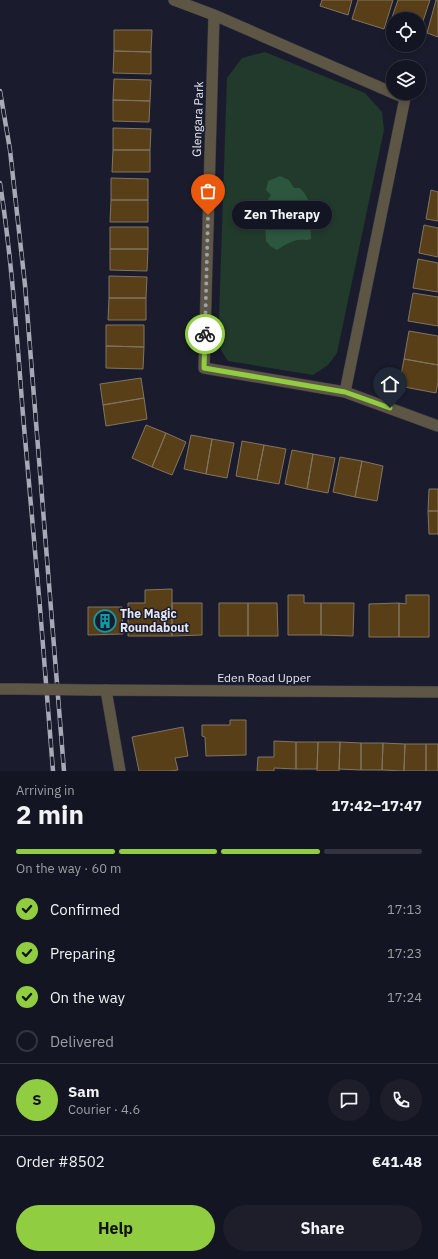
<!DOCTYPE html>
<html lang="en">
<head>
<meta charset="utf-8">
<style>
	body { margin:0; font-family:"IBM Plex Sans",sans-serif; background:#1d1e2a; color:#f1f3f6; height:100vh; display:flex; flex-direction:column; font-size:15px; white-space:nowrap }
	* { box-sizing:border-box; margin:0 }
	p { font-size:13px; color:#9d9fa5 }
	.icon { flex:none; width:22px; height:22px; fill:none; stroke:currentColor; stroke-width:2; stroke-linecap:round; stroke-linejoin:round }
	.map { position:relative; height:771px; overflow:hidden }
	.drawer { display:flex; flex-direction:column; background:#141522; flex:1 }
	.drawer>* { flex:none }
	.tools { position:absolute; left:386px; top:12px; display:grid; gap:8px }
	.tools a { display:grid; place-items:center; width:40px; height:40px; border-radius:50%; background:#141522; box-shadow:0 2px 6px #0003,0 0 0 1px #333440; font-size:20px }
	.pin { position:absolute; display:grid; place-items:center; width:34px; height:34px; color:#fff; margin:-41px -17px; border-radius:50% 50% 50% 0; rotate:-45deg; box-shadow:0 0 4px #0007 }
	.pin .icon { rotate:45deg }
	.courier { position:absolute; display:grid; place-items:center; width:40px; height:40px; margin:-20px; border:3px solid #90cd41; border-radius:50%; background:#fff; color:#222; box-shadow:0 1px 5px #0007 }
	.bubble { position:absolute; height:28px; border-radius:14px; background:#141522; box-shadow:0 2px 6px #0003,0 0 0 1px #333440; font-size:13px; font-weight:700; line-height:28px; text-align:center }
	.head em { font-style:normal; font-weight:700 }
	.head div { display:flex; flex-direction:column-reverse }
	.head { display:flex; align-items:center; justify-content:space-between; height:68px; padding:0 16px }
	h1 { font-size:26px; font-weight:700; line-height:30px }
	.bar { display:grid; grid-template-columns:repeat(4,1fr); gap:6px 4px; align-content:center; height:48px; padding:0 16px }
	.bar i { height:5px; border-radius:3px; background:#333440 }
	.bar .current { background:#90cd41 }
	.bar p { grid-column:span 4 }
	.line { display:flex; align-items:center; gap:10px; padding:0 16px; border-top:1px solid #333440 }
	.line div { flex:1 }
	.round { display:grid; place-items:center; flex:none; width:42px; height:42px; border-radius:21px; background:#1d1e2a }
	ol { padding:0 16px; list-style:none }
	li { display:flex; align-items:center; gap:12px; height:44px }
	li p { margin-inline-start:auto }
	li .icon { padding:4px; border-radius:50%; background:#90cd41; color:#111; stroke-width:4 }
	li:last-child { color:#9d9fa5 }
	li i { width:22px; height:22px; border:2px solid #333440; border-radius:50% }
	.button { display:flex; gap:8px; margin-top:auto; padding:8px 16px }
	.button a { flex:1; height:46px; border-radius:24px; background:#90cd41; color:#111; font-size:16px; font-weight:700; line-height:46px; text-align:center }
	.button a+a { background:#1d1e2a; color:#f1f3f6 }
	.map>svg:first-child { display:block }
	.green { fill:#213a2b }
	.forest { fill:#2c563d }
	.building { fill:#583f18; stroke:#817461 }
	.lines { fill:none; stroke-linecap:round; stroke-linejoin:round }
	.minor-casing { stroke:#363849; stroke-width:12 }
	.tertiary-casing { stroke:#363849; stroke-width:12 }
	.minor { stroke:#5d5644; stroke-width:11 }
	.tertiary { stroke:#5d5644; stroke-width:11 }
	.rail-casing { stroke:#a7a9b7; stroke-width:4.5 }
	.rail { stroke:#1a1c2d; stroke-width:3; stroke-dasharray:9; stroke-linecap:butt }
	.tertiary-bridge-casing { stroke:#363849; stroke-width:12; stroke-linecap:butt }
	.tertiary-bridge { stroke:#5d5644; stroke-width:11 }
	.done { stroke:#9ea0ae; stroke-width:4; stroke-dasharray:0 7.2 }
	.route { stroke:#90cd41; stroke-width:5 }
	.labels { text-anchor:middle; stroke-width:3; stroke-linejoin:round; paint-order:stroke }
	.street-label { font-size:12px; fill:#e5e7f3; stroke:#1a1c2d }
	.poi-label { font-size:12px; font-weight:bold; fill:#e5e7f3; stroke:#1a1c2d; text-anchor:start }
</style>
</head>
<body>
<div class="map">
<svg width="438" height="771" viewBox="0 0 438 771">
	<rect width="100%" height="100%" fill="#1a1c2d"/>
	<!-- green -->
	<path class="green" d="M 265,52 L 365,93 L 382,112 L 384,130 L 337,353 L 328,365 L 313,375 L 228,361 L 221,350 L 219,317 L 227,78 L 242,58 Z"/>
	<!-- forest -->
	<path class="forest" d="M 280,176 L 289,180 L 294,188 L 300,188 C 310,199 311,205 310,220 C 310,226 311,232 311,239 C 306,241 303,239 298,240 C 291,241 283,246 277,250 L 270,246 L 266,241 L 265,226 L 261,217 L 261,206 L 267,201 L 271,195 L 266,190 L 268,181 Z"/>
	<!-- building -->
	<path class="building" d="M 322,0 L 352,0 L 348,15 L 320,6 Z
		M 358,0 L 393,0 L 384,29 L 352,19 Z
		M 398,0 L 430,0 L 419,33 L 419,19 L 393,19 L 393,34 L 387,32 Z
		M 436,0 L 438,1 L 438,37 L 427,33 Z
		M 114,30 L 152,30 L 151,52 L 114,51 Z
		M 114,51 L 151,52 L 151,74 L 113,73 Z
		M 114,79 L 151,80 L 150,101 L 113,100 Z
		M 113,100 L 150,101 L 149,122 L 113,121 Z
		M 113,128 L 151,129 L 150,150 L 113,150 Z
		M 113,150 L 150,150 L 150,172 L 112,172 Z
		M 111,178 L 148,179 L 148,200 L 111,200 Z
		M 431,190 L 438,192 L 438,221 L 426,219 Z
		M 111,200 L 148,200 L 148,222 L 110,222 Z
		M 424,225 L 438,228 L 438,257 L 419,253 Z
		M 110,227 L 148,227 L 148,249 L 110,249 Z
		M 110,249 L 148,249 L 147,271 L 110,270 Z
		M 418,259 L 438,263 L 438,292 L 413,288 Z
		M 109,276 L 147,277 L 146,298 L 109,298 Z
		M 413,293 L 438,297 L 438,326 L 408,321 Z
		M 109,298 L 146,298 L 146,320 L 108,320 Z
		M 106,325 L 144,325 L 144,347 L 106,346 Z
		M 409,331 L 438,336 L 438,365 L 404,359 Z
		M 106,346 L 144,347 L 143,369 L 106,368 Z
		M 404,359 L 438,365 L 438,382 L 436,393 L 399,386 Z
		M 141,378 L 144,398 L 103,405 L 100,384 Z
		M 144,398 L 147,419 L 106,426 L 103,405 Z
		M 146,425 L 166,433 L 152,467 L 132,458 Z
		M 166,433 L 186,442 L 172,475 L 152,467 Z
		M 191,435 L 212,439 L 206,474 L 184,469 Z
		M 212,439 L 234,443 L 227,478 L 206,474 Z
		M 242,441 L 264,445 L 257,480 L 236,476 Z
		M 264,445 L 286,449 L 279,484 L 257,480 Z
		M 292,450 L 313,454 L 307,489 L 285,484 Z
		M 313,454 L 335,458 L 328,493 L 307,489 Z
		M 340,457 L 362,461 L 355,497 L 333,492 Z
		M 362,461 L 383,466 L 377,501 L 355,497 Z
		M 429,489 L 438,489 L 438,511 L 428,511 Z
		M 428,511 L 438,511 L 438,534 L 429,534 Z
		M 172,589 L 172,636 L 128,636 L 128,603 L 145,603 L 145,590 Z
		M 288,595 L 304,595 L 304,603 L 321,603 L 321,635 L 288,635 Z
		M 406,595 L 429,595 L 429,637 L 399,637 L 399,603 L 406,604 Z
		M 172,603 L 202,603 L 202,635 L 172,636 Z
		M 219,603 L 248,603 L 248,636 L 219,636 Z
		M 248,603 L 277,603 L 278,636 L 248,636 Z
		M 321,603 L 354,603 L 353,636 L 321,635 Z
		M 399,603 L 399,637 L 369,637 L 369,604 Z
		M 88,607 L 122,607 L 123,634 L 88,635 Z
		M 230,720 L 246,720 L 246,755 L 206,756 L 205,737 L 202,736 L 202,725 L 230,725 Z
		M 183,727 L 188,756 L 175,758 L 178,770 L 170,771 L 139,771 L 132,737 Z
		M 274,741 L 296,742 L 296,769 L 274,768 L 274,771 L 257,771 L 258,757 L 274,757 Z
		M 296,742 L 318,742 L 317,769 L 296,769 Z
		M 318,742 L 340,742 L 339,771 L 317,771 Z
		M 340,742 L 361,743 L 361,770 L 339,769 Z
		M 361,743 L 383,743 L 382,770 L 361,770 Z
		M 383,743 L 405,744 L 404,771 L 382,770 Z
		M 405,744 L 426,744 L 426,771 L 404,771 Z
		M 426,744 L 438,744 L 438,771 L 426,771 Z"/>
	<g class="lines">
		<!-- minor casing -->
		<g class="minor-casing">
			<path id="minor" d="M 174,0 L 214,15 L 393,93
				M 214,15 L 204,368 L 345,392 L 438,426
				M 345,392 L 405,98 L 393,93
				M 106,690 L 120,771"/>
		</g>
		<!-- tertiary casing -->
		<g class="tertiary-casing">
			<path id="tertiary" d="M 0,689 L 19,689
				M 90,690 L 438,692"/>
		</g>
		<!-- minor -->
		<use href="#minor" class="minor"/>
		<!-- tertiary -->
		<use href="#tertiary" class="tertiary"/>
		<!-- rail casing -->
		<g class="rail-casing">
			<path id="rail" d="M 0,91 L 10,150 L 25,285 L 64,771
				M 0,183 C 12,260 17,338 23,415 C 34,534 44,652 53,771"/>
		</g>
		<!-- rail -->
		<use href="#rail" class="rail"/>
		<!-- tertiary-bridge casing -->
		<g class="tertiary-bridge-casing">
			<path id="tertiary-bridge" d="M 19,689 L 90,690"/>
		</g>
		<!-- tertiary-bridge -->
		<use href="#tertiary-bridge" class="tertiary-bridge"/>
	</g>
	<g class="lines">
		<!-- done -->
		<path class="done" d="M 205,334 L 208,215"/>
		<!-- route -->
		<path class="route" d="M 205,334 L 204,368 L 345,392 L 390,408"/>
	</g>
	<!-- icons -->
	<defs>
		<g id="building-ring" transform="scale(1.15)"><circle r="9.5" fill="#1a1c2d" stroke="#0f9aa8" stroke-width="1.5"/><path d="M-4-6H4V6H1V3H-1V6H-4ZM-2.5-4.3h1.7v1.8h-1.7ZM.8-4.3h1.7v1.8H.8ZM-2.5-1h1.7V.8h-1.7ZM.8-1h1.7V.8H.8Z" fill="#0f9aa8"/></g>
	</defs>
	<g fill-rule="evenodd">
		<use href="#building-ring" x="105" y="621"/>
	</g>
	<g class="labels">
		<!-- street labels -->
		<g class="street-label">
			<text transform="translate(198 119) rotate(-88)" y="4">Glengara Park</text>
			<text x="264" y="682">Eden Road Upper</text>
		</g>
		<!-- poi labels -->
		<g class="poi-label">
			<text x="120" y="618">The Magic<tspan x="120" dy="14">Roundabout</tspan></text>
		</g>
	</g>
</svg>
<div class="tools">
<a><svg class="icon" aria-label="locate" viewBox="0 0 24 24"><circle cx="12" cy="12" r="6"/><path d="M12 2v4M12 18v4M2 12h4M18 12h4"/></svg></a>
<a><svg class="icon" aria-label="layers" viewBox="0 0 24 24"><path d="M12 4l9 5-9 5-9-5zM3 14l9 5 9-5"/></svg></a>
</div>
<div class="pin" style="left:208px;top:215px;background:#ea580c"><svg class="icon" aria-label="bag" viewBox="0 0 24 24"><path d="M5 8h14l-1 12H6zM9 8a3 3 0 0 1 6 0"/></svg></div>
<div class="pin" style="left:390px;top:408px;background:#1f2937"><svg class="icon" aria-label="home" viewBox="0 0 24 24"><path d="M3 11l9-7 9 7M6 9v11h12V9"/></svg></div>
<div class="courier" style="left:205px;top:334px"><svg class="icon" aria-label="bike" viewBox="0 0 24 24"><circle cx="6" cy="16" r="4"/><circle cx="18" cy="16" r="4"/><path d="M6 16l4-8h5l3 8M10 8l3 8H6M13 5h3"/></svg></div>
<div class="bubble" style="left:232px;top:201px;width:100px">Zen Therapy</div>
</div>
<section class="drawer">
<div class="head"><div><h1>2 min</h1><p>Arriving in</p></div><em>17:42–17:47</em></div>
<div class="bar"><i class="current"></i><i class="current"></i><i class="current"></i><i></i><p>On the way · 60 m</p></div>
<ol>
<li><svg class="icon" aria-label="check" viewBox="0 0 24 24"><path d="M5 12l5 5 9-10"/></svg>Confirmed<p>17:13</p></li>
<li><svg class="icon" aria-label="check" viewBox="0 0 24 24"><path d="M5 12l5 5 9-10"/></svg>Preparing<p>17:23</p></li>
<li><svg class="icon" aria-label="check" viewBox="0 0 24 24"><path d="M5 12l5 5 9-10"/></svg>On the way<p>17:24</p></li>
<li><i></i>Delivered</li>
</ol>
<div class="line" style="height:72px"><b class="round" style="background:#90cd41;color:#111">S</b><div><b>Sam</b><p>Courier · 4.6</p></div><a class="round"><svg class="icon" aria-label="chat" viewBox="0 0 24 24"><path d="M4 5h16v11H9l-5 4z"/></svg></a><a class="round"><svg class="icon" aria-label="phone" viewBox="0 0 24 24"><path d="M5 4h4l2 5-3 2q2 4 5 5l2-3 5 2v4C11 20 4 13 5 4z"/></svg></a></div>
<div class="line" style="height:52px"><div>Order #8502</div><b>€41.48</b></div>
<div class="button"><a>Help</a><a>Share</a></div>
</section>
</body>
</html>
